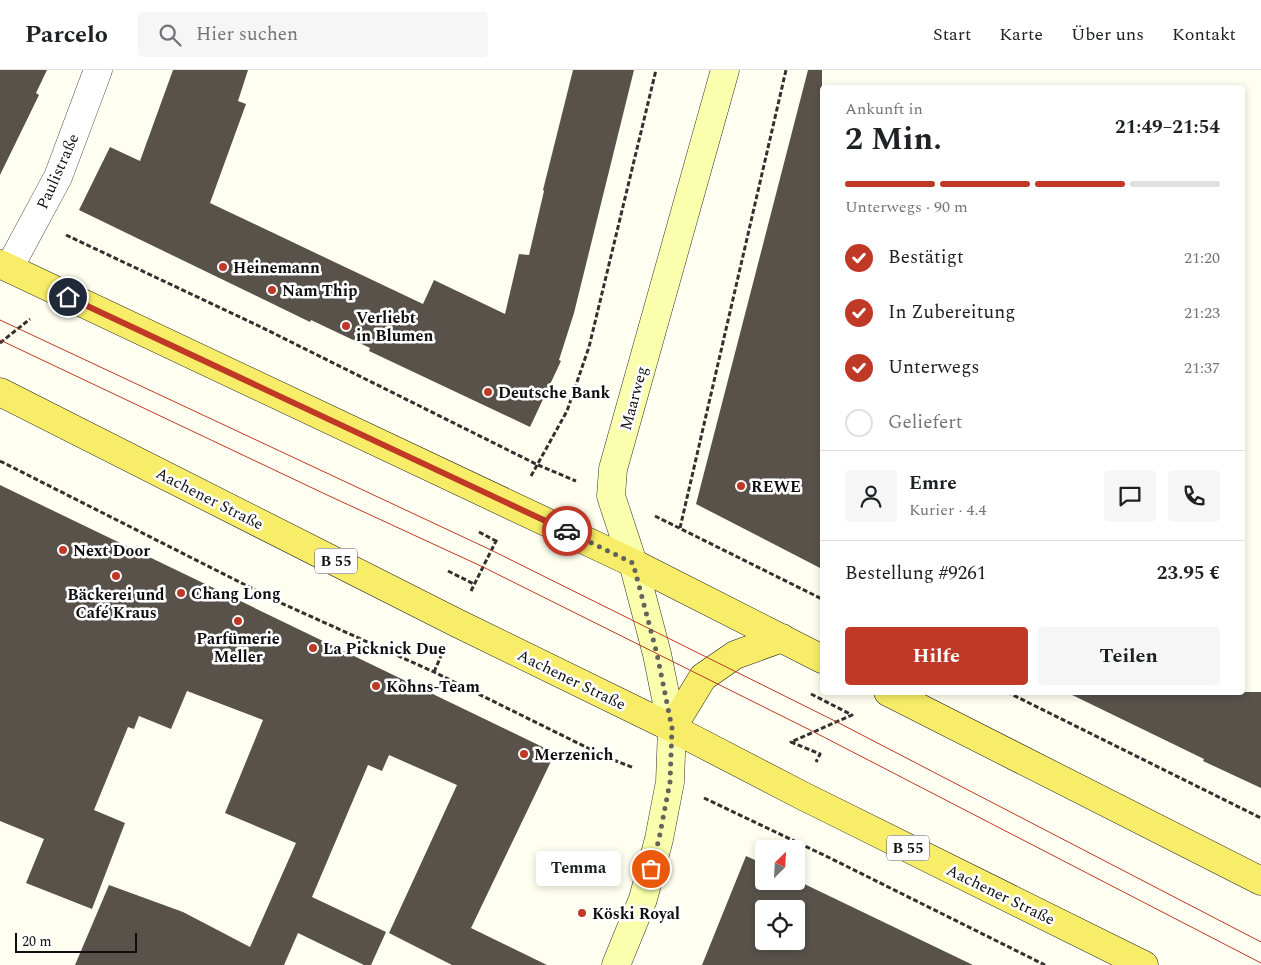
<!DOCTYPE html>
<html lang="de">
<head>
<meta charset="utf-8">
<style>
	body { margin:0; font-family:Spectral,serif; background:#f6f6f6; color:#202124; height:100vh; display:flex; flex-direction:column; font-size:19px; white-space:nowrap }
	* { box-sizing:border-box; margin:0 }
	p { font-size:16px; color:#757577 }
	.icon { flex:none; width:28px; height:28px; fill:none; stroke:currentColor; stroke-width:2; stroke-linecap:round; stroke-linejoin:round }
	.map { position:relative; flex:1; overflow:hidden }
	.details { position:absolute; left:820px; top:15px; width:425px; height:610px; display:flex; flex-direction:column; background:#fff; border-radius:5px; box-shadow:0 2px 8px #0003 }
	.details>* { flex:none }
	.needle { width:32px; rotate:24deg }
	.tools { position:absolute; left:755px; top:770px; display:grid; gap:10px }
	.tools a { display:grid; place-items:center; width:50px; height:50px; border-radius:5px; background:#fff; box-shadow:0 2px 8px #0003; font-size:25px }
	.scale { position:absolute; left:15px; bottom:12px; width:122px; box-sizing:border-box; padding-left:5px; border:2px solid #0f0f0f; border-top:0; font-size:14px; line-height:18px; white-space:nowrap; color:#0f0f0f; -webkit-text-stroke:4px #fff; paint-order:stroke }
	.pin { position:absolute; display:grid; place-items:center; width:42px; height:42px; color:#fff; margin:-21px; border:2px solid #fff; border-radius:50%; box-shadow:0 1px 5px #0007 }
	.courier { position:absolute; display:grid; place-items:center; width:50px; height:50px; margin:-25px; border:4px solid #c03826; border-radius:50%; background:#fff; color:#222; box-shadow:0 1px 6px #0007 }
	.bubble { position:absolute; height:35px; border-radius:5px; background:#fff; box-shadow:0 2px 8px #0003; font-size:16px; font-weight:700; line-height:35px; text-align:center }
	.overview em { font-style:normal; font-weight:700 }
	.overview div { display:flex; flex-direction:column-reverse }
	.overview { display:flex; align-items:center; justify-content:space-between; height:85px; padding:0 25px }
	h1 { font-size:32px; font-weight:700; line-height:38px }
	.bar { display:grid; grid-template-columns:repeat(4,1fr); gap:8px 5px; align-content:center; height:60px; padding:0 25px }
	.bar i { height:6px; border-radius:4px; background:#e0e0e0 }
	.bar .active { background:#c03826 }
	.bar p { grid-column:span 4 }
	.line { display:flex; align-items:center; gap:12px; padding:0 25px; border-top:1px solid #e0e0e0 }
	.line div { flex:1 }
	.round { display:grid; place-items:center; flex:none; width:52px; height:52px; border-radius:5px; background:#f6f6f6 }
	ol { padding:0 25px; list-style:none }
	li { display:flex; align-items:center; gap:15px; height:55px }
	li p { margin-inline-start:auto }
	li .icon { padding:5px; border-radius:50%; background:#c03826; color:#fff; stroke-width:4 }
	li:last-child { color:#757577 }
	li i { width:28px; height:28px; border:2px solid #e0e0e0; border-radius:50% }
	.action { display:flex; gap:10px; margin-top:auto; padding:10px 25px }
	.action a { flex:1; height:58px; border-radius:5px; background:#c03826; color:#fff; font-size:20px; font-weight:700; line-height:58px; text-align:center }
	.action a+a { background:#f6f6f6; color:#202124 }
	header { display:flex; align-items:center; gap:30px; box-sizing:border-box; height:70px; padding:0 25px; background:#fff; border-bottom:1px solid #e0e0e0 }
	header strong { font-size:24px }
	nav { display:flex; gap:28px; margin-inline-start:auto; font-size:18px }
	.search { width:350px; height:45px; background:#f6f6f6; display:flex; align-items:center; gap:12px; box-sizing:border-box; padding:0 18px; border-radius:5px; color:#757577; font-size:19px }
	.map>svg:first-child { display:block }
	.building { fill:#58524b; fill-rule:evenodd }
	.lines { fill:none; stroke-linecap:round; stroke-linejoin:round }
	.street-casing { stroke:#424242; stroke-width:29 }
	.secondary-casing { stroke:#313131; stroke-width:29 }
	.primary-casing { stroke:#202020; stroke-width:29 }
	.path { stroke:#313131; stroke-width:3; stroke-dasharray:5 2.5; stroke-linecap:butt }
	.street { stroke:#fff; stroke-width:28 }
	.secondary { stroke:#faffad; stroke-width:28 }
	.primary { stroke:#f8ed68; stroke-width:28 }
	.tram { stroke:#c03826; stroke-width:1 }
	.done { stroke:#63635e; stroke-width:5; stroke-dasharray:0 9 }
	.route { stroke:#c03826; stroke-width:6 }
	.poi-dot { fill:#c03826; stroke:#fff; stroke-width:2 }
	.labels { text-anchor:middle; stroke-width:5; stroke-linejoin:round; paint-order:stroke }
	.shield { fill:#fff; stroke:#575757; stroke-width:1 }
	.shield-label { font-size:15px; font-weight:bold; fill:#0f0f0f }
	.street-label { font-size:16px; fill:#0f0f0f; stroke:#fff }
	.poi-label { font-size:16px; font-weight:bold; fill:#0f0f0f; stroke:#fff; text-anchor:start }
</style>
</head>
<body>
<header>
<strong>Parcelo</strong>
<div class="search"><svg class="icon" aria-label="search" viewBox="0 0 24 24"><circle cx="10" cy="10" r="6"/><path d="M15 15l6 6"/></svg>Hier suchen</div>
<nav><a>Start</a><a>Karte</a><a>Über uns</a><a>Kontakt</a></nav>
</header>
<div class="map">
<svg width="1261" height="895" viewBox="0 0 1261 895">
	<rect width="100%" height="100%" fill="#fffff1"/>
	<!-- building -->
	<path class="building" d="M 0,0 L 47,0 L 36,23 L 39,25 L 0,105 Z
		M 173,0 L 248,0 L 238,31 L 246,34 L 210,133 L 423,234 L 434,210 L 505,244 L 519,184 L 529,185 L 544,121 L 543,120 L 573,0 L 634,0 L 574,243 L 559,290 L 561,291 L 530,357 L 369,281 L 370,278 L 311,250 L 310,252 L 79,140 L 110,77 L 140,91 Z
		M 808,0 L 822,0 L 822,499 L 696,434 Z
		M 0,415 L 555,683 L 471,858 L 547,895 L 452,895 L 389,863 L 457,715 L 389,685 L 382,701 L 368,695 L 312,827 L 386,862 L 371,895 L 364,895 L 298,863 L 284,895 L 75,895 L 109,815 L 183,842 L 250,877 L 296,773 L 225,743 L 263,650 L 187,621 L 171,659 L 139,646 L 134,659 L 128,657 L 94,740 L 125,753 L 92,839 L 26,813 L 44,769 L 0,751 Z
		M 1066,622 L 1261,622 L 1261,718 L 1203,691 L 1204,689 Z
		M 746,786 L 764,794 L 764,811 L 796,811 L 796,810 L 973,895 L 702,895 ZM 764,839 L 796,839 L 796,871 L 764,871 Z"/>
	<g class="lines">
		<!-- street casing -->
		<g class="street-casing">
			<path id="street" d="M 9,198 L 58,107 L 98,0"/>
		</g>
		<!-- secondary casing -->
		<g class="secondary-casing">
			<path id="secondary" d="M 616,895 L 643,829 L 659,769 L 670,712 L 672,658 L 657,584 L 633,493 L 611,426 L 613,399 L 725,0"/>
		</g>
		<!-- primary casing -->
		<g class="primary-casing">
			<path id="primary" d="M 0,194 L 633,493 L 822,589
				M 0,322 L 457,553 L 672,658 L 803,726 L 1144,895
				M 888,622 L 1261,811
				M 672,658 L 703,607 L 735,585 L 782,568"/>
		</g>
		<!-- path -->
		<path class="path" d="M 66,165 L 261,257 L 538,395 L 576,411
			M 0,273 L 30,249
			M 0,391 L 281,533 L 434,602 L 606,687 L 634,698
			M 531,406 L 567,341 L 589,277 L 656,0
			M 655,446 L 822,529
			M 680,458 L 786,0
			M 479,462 L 496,471
			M 448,501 L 474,514
			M 471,521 L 497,469
			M 434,602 L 441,586
			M 1007,622 L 1261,748
			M 811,624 L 852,645 L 791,672 L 820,684 L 816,692
			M 704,728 L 830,788 L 1045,895"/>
		<!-- street -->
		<use href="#street" class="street"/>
		<!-- secondary -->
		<use href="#secondary" class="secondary"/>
		<!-- primary -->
		<use href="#primary" class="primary"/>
		<!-- tram -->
		<path class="tram" d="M 0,250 L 491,480 L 837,652 L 1261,872
			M 0,270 L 325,424 L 483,497 L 814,662 L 1261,893"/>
	</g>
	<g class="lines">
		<!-- done -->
		<path class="done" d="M 567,461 L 633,493 L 657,584 L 672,658 L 670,712 L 659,769 L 651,799"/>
		<!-- route -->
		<path class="route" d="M 68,227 L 567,461"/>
	</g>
	<!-- markers -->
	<g class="poi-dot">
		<circle cx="223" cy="197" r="5"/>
		<circle cx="272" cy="220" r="5"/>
		<circle cx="346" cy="256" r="5"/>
		<circle cx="488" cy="322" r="5"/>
		<circle cx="741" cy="416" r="5"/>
		<circle cx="63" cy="480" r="5"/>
		<circle cx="116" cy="506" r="5"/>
		<circle cx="181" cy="523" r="5"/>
		<circle cx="238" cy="551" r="5"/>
		<circle cx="313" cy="578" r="5"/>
		<circle cx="376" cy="616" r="5"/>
		<circle cx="524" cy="684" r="5"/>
		<circle cx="582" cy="843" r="5"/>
	</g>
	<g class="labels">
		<!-- shield labels -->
		<g class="shield">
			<rect x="315" y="478.5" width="42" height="25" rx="4"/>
			<rect x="887" y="765.5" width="42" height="25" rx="4"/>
		</g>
		<g class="shield-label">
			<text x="336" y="496">B 55</text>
			<text x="908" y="783">B 55</text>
		</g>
		<!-- street labels -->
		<g class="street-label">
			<text transform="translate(57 101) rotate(-66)" y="6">Paulistraße</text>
			<text transform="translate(633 328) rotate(-75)" y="6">Maarweg</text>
			<text transform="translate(210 428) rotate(27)" y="6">Aachener Straße</text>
			<text transform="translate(572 609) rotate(26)" y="6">Aachener Straße</text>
			<text transform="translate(1001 824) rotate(26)" y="6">Aachener Straße</text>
		</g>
		<!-- poi labels -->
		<g class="poi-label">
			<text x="233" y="203">Heinemann</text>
			<text x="282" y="226">Nam Thip</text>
			<text x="356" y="253">Verliebt<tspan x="356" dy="18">in Blumen</tspan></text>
			<text x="498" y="328">Deutsche Bank</text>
			<text x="751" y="422">REWE</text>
			<text x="73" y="486">Next Door</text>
			<text x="191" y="529">Chang Long</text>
			<text x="116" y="530" text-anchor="middle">Bäckerei und<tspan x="116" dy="18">Café Kraus</tspan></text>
			<text x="238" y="574" text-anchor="middle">Parfümerie<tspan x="238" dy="18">Meller</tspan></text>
			<text x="323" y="584">La Picknick Due</text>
			<text x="386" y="622">Kohns-Team</text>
			<text x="534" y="690">Merzenich</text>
			<text x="592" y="849">Köski Royal</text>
		</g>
	</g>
</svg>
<div class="tools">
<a><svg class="needle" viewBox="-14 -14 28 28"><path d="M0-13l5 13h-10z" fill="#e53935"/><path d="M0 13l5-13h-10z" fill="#757577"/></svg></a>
<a><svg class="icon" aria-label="locate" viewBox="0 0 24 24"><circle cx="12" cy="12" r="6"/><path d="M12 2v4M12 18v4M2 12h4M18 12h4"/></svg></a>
</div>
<div class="scale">20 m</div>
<div class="pin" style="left:651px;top:799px;background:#ea580c"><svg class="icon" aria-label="bag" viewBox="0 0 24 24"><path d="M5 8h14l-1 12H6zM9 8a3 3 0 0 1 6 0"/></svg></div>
<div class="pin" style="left:68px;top:227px;background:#1f2937"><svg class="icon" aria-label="home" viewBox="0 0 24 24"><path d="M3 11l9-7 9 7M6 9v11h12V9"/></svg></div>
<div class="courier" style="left:567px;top:461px"><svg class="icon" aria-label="car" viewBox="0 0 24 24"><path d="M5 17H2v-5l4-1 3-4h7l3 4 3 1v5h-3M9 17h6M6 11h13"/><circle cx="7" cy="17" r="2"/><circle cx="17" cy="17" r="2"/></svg></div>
<div class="bubble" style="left:536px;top:781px;width:85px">Temma</div>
<section class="details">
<div class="overview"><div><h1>2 Min.</h1><p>Ankunft in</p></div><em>21:49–21:54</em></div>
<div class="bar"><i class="active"></i><i class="active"></i><i class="active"></i><i></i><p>Unterwegs · 90 m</p></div>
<ol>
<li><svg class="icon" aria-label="check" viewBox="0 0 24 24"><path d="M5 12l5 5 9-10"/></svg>Bestätigt<p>21:20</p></li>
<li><svg class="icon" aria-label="check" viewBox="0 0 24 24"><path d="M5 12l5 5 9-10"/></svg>In Zubereitung<p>21:23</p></li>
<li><svg class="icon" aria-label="check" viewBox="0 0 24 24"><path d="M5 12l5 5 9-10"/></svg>Unterwegs<p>21:37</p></li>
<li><i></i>Geliefert</li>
</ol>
<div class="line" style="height:90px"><a class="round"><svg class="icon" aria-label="person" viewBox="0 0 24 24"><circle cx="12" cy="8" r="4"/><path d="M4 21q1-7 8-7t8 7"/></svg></a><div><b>Emre</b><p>Kurier · 4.4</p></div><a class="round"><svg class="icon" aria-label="chat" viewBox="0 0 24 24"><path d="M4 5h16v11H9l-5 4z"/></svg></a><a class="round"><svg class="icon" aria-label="phone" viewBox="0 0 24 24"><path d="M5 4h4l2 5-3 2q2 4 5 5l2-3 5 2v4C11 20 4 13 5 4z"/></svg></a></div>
<div class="line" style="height:65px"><div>Bestellung #9261</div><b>23.95 €</b></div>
<div class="action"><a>Hilfe</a><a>Teilen</a></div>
</section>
</div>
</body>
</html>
